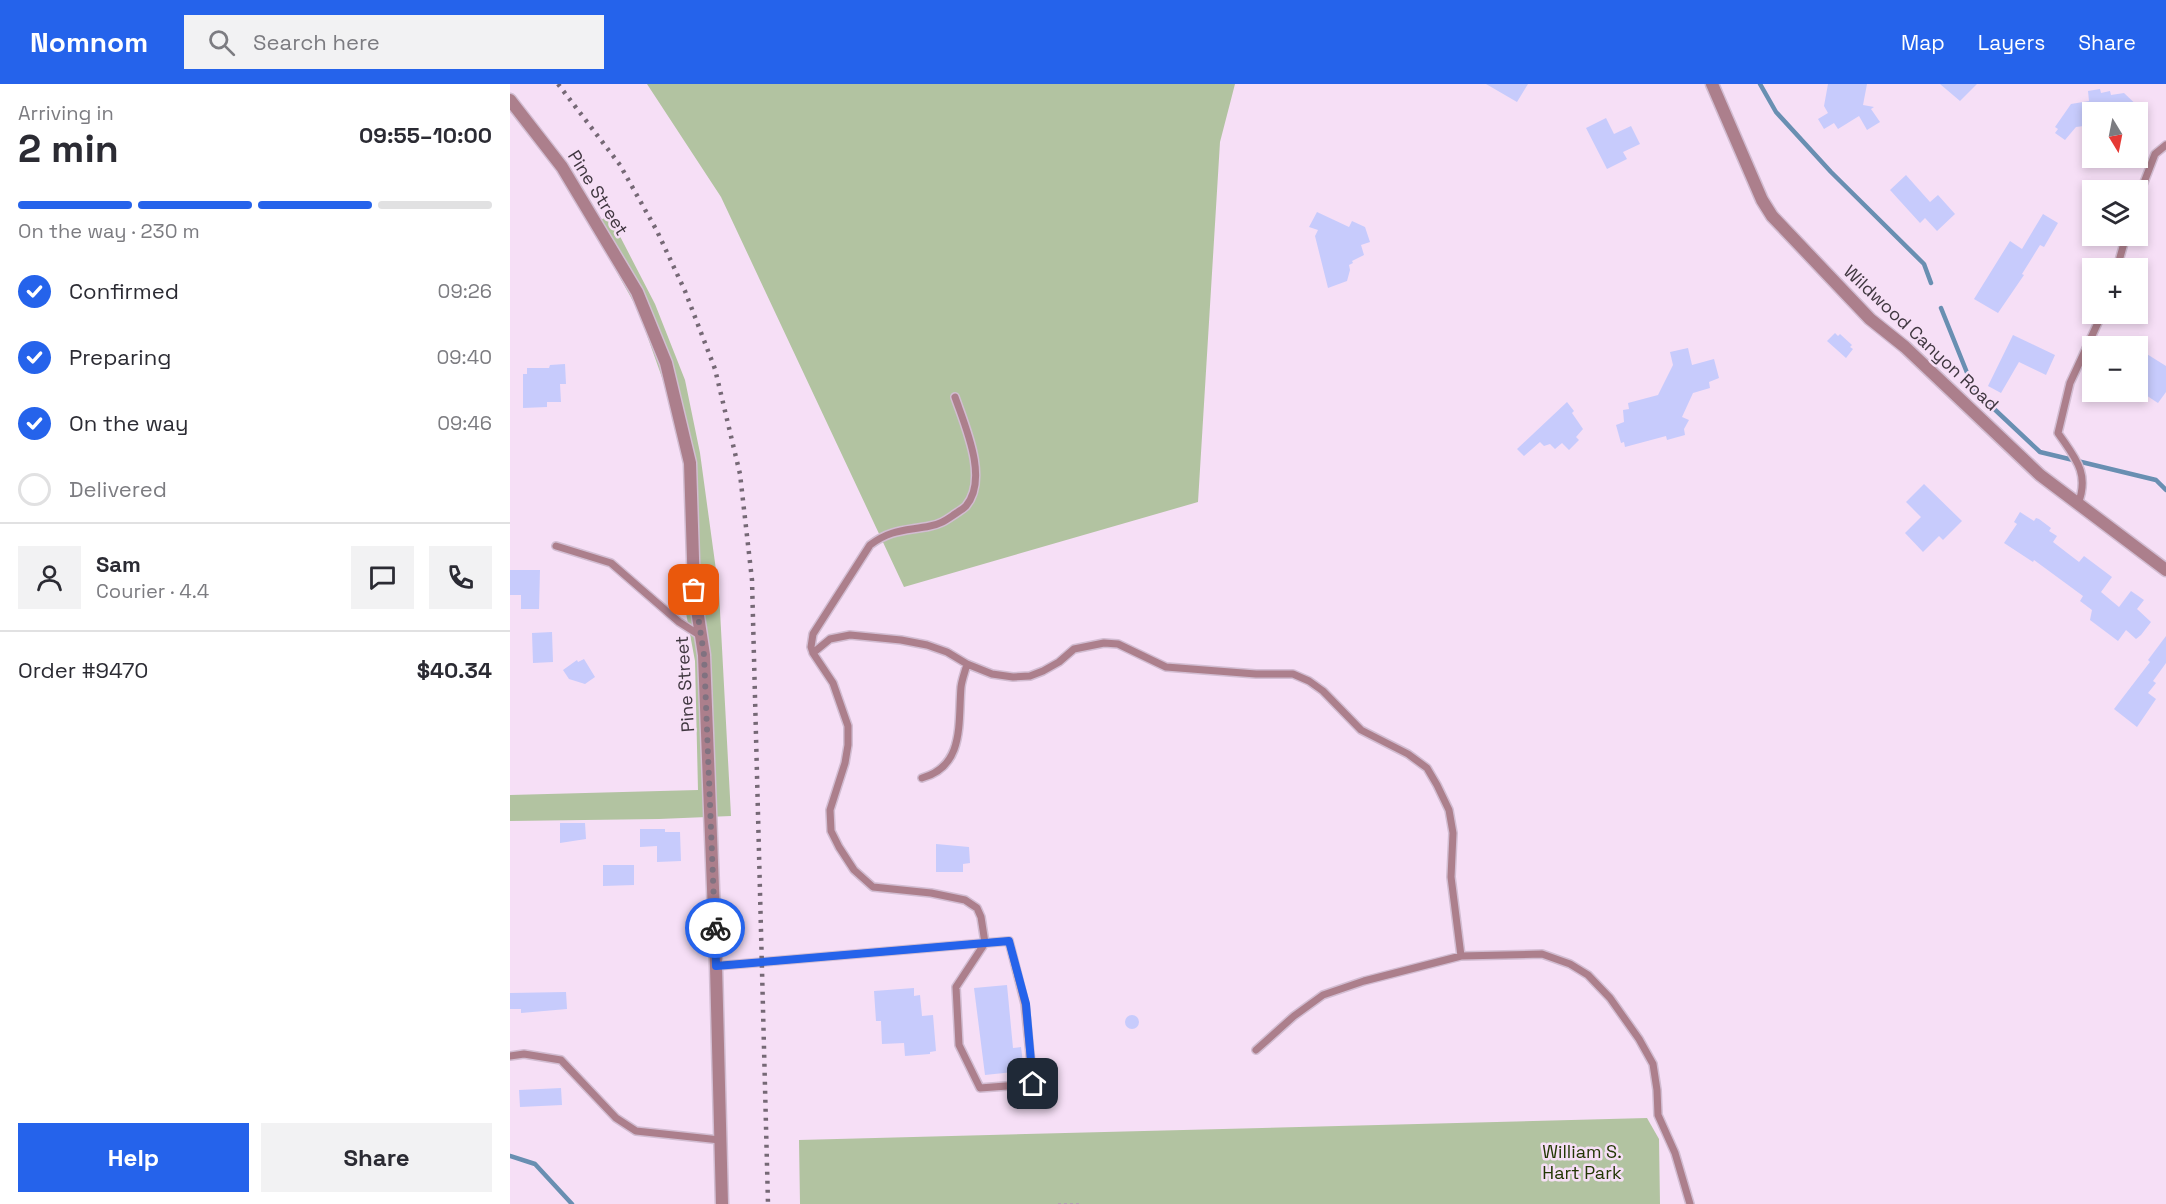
<!DOCTYPE html>
<html lang="en">
<head>
<meta charset="utf-8">
<style>
	body { margin:0; font-family:"Space Grotesk",sans-serif; background:#f2f2f3; color:#2b2b33; height:100vh; display:flex; flex-direction:column; font-size:22px; white-space:nowrap }
	* { box-sizing:border-box; margin:0 }
	p { font-size:20px; color:#7c7c81 }
	.icon { flex:none; width:33px; height:33px; fill:none; stroke:currentColor; stroke-width:2; stroke-linecap:round; stroke-linejoin:round }
	.map { position:relative; flex:1; overflow:hidden }
	.sheet { display:flex; flex-direction:column; background:#fff; width:510px }
	.sheet>* { flex:none }
	.needle { width:39px; rotate:170deg }
	.controls { position:absolute; left:1572px; top:18px; display:grid; gap:12px }
	.controls a { display:grid; place-items:center; width:66px; height:66px; border-radius:0px; background:#fff; box-shadow:0 3px 9px #0003; font-size:30px }
	.pin { position:absolute; display:grid; place-items:center; width:51px; height:51px; color:#fff; margin:-26px; border-radius:12px; box-shadow:0 3px 9px #0006 }
	.courier { position:absolute; display:grid; place-items:center; width:60px; height:60px; margin:-30px; border:4px solid #2563eb; border-radius:50%; background:#fff; color:#222; box-shadow:0 2px 8px #0007 }
	.headline em { font-style:normal; font-weight:600 }
	.headline div { display:flex; flex-direction:column-reverse }
	.headline { display:flex; align-items:center; justify-content:space-between; height:102px; padding:0 18px }
	h1 { font-size:39px; font-weight:600; line-height:45px }
	.bar { display:grid; grid-template-columns:repeat(4,1fr); gap:9px 6px; align-content:center; height:72px; padding:0 18px }
	.bar i { height:8px; border-radius:4px; background:#e1e1e2 }
	.bar .on { background:#2563eb }
	.bar p { grid-column:span 4 }
	.line { display:flex; align-items:center; gap:15px; padding:0 18px; border-top:2px solid #e1e1e2 }
	.line div { flex:1 }
	.round { display:grid; place-items:center; flex:none; width:63px; height:63px; border-radius:0px; background:#f2f2f3 }
	ol { padding:0 18px; list-style:none }
	li { display:flex; align-items:center; gap:18px; height:66px }
	li p { margin-inline-start:auto }
	li .icon { padding:6px; border-radius:50%; background:#2563eb; color:#fff; stroke-width:4 }
	li:last-child { color:#7c7c81 }
	li i { width:33px; height:33px; border:3px solid #e1e1e2; border-radius:50% }
	.cta { display:flex; gap:12px; margin-top:auto; padding:12px 18px }
	.cta a { flex:1; height:69px; border-radius:0px; background:#2563eb; color:#fff; font-size:24px; font-weight:600; line-height:69px; text-align:center }
	.cta a+a { background:#f2f2f3; color:#2b2b33 }
	header { display:flex; align-items:center; gap:36px; box-sizing:border-box; height:84px; padding:0 30px; background:#2563eb; color:#fff }
	header strong { font-size:28px }
	nav { display:flex; gap:33px; margin-inline-start:auto; font-size:21px }
	.search { width:420px; height:54px; background:#f2f2f3; display:flex; align-items:center; gap:15px; box-sizing:border-box; padding:0 21px; border-radius:0px; color:#7c7c81; font-size:22px }
	main { display:flex; flex:1; min-height:0 }
	.map>svg:first-child { display:block }
	.green { fill:#b2c3a1 }
	.lines { fill:none; stroke-linecap:round; stroke-linejoin:round }
	.stream { stroke:#698fb2; stroke-width:4.5 }
	.building { fill:#c7cbfc }
	.lane-casing { stroke:#d2bdd2; stroke-width:10 }
	.street-casing { stroke:#d2bdd2; stroke-width:15 }
	.path { stroke:#b2a0b2; stroke-width:2; stroke-dasharray:3 3; stroke-linecap:butt }
	.lane { stroke:#ac7f8c; stroke-width:7 }
	.street { stroke:#ac7f8c; stroke-width:12 }
	.rail { stroke:#756875; stroke-width:4.5; stroke-dasharray:3 6; stroke-linecap:butt }
	.done { stroke:#807280; stroke-width:6; stroke-dasharray:0 10.8 }
	.route { stroke:#2563eb; stroke-width:8 }
	.labels { text-anchor:middle; stroke-width:5; stroke-linejoin:round; paint-order:stroke }
	.street-label { font-size:18px; fill:#403740; stroke:#f6dff6 }
	.park-label { font-size:18px; fill:#223603; stroke:#f6dff6 }
</style>
</head>
<body>
<header>
<strong>Nomnom</strong>
<div class="search"><svg class="icon" aria-label="search" viewBox="0 0 24 24"><circle cx="10" cy="10" r="6"/><path d="M15 15l6 6"/></svg>Search here</div>
<nav><a>Map</a><a>Layers</a><a>Share</a></nav>
</header>
<main>
<section class="sheet">
<div class="headline"><div><h1>2 min</h1><p>Arriving in</p></div><em>09:55–10:00</em></div>
<div class="bar"><i class="on"></i><i class="on"></i><i class="on"></i><i></i><p>On the way · 230 m</p></div>
<ol>
<li><svg class="icon" aria-label="check" viewBox="0 0 24 24"><path d="M5 12l5 5 9-10"/></svg>Confirmed<p>09:26</p></li>
<li><svg class="icon" aria-label="check" viewBox="0 0 24 24"><path d="M5 12l5 5 9-10"/></svg>Preparing<p>09:40</p></li>
<li><svg class="icon" aria-label="check" viewBox="0 0 24 24"><path d="M5 12l5 5 9-10"/></svg>On the way<p>09:46</p></li>
<li><i></i>Delivered</li>
</ol>
<div class="line" style="height:108px"><a class="round"><svg class="icon" aria-label="person" viewBox="0 0 24 24"><circle cx="12" cy="8" r="4"/><path d="M4 21q1-7 8-7t8 7"/></svg></a><div><b>Sam</b><p>Courier · 4.4</p></div><a class="round"><svg class="icon" aria-label="chat" viewBox="0 0 24 24"><path d="M4 5h16v11H9l-5 4z"/></svg></a><a class="round"><svg class="icon" aria-label="phone" viewBox="0 0 24 24"><path d="M5 4h4l2 5-3 2q2 4 5 5l2-3 5 2v4C11 20 4 13 5 4z"/></svg></a></div>
<div class="line" style="height:78px"><div>Order #9470</div><b>$40.34</b></div>
<div class="cta"><a>Help</a><a>Share</a></div>
</section>
<div class="map">
<svg width="1656" height="1120" viewBox="0 0 1656 1120">
	<rect width="100%" height="100%" fill="#f6dff6"/>
	<!-- green -->
	<path class="green" d="M 137,0 L 725,0 L 710,58 L 688,418 L 394,503 L 211,113 Z
		M 99,131 L 145,220 L 175,296 L 190,369 L 209,508 L 221,732 L 149,735 L 0,737 L 0,711 L 188,706 L 185,577 L 176,529 L 178,416 L 173,373 L 155,302 L 128,226 L 81,142 Z
		M 1137,1034 L 1149,1055 L 1150,1120 L 290,1120 L 289,1056 Z"/>
	<g class="lines">
		<!-- stream -->
		<path class="stream" d="M 1250,0 L 1266,28 L 1321,88 L 1414,180 L 1421,199
			M 1431,224 L 1464,306 L 1530,368 L 1646,396 L 1656,406
			M 0,1072 L 25,1080 L 62,1120"/>
	</g>
	<!-- building -->
	<path class="building" d="M 976,0 L 1018,0 L 1007,18 Z
		M 1318,0 L 1357,0 L 1353,21 L 1364,23 L 1361,25 L 1370,38 L 1357,46 L 1349,32 L 1328,45 L 1324,39 L 1314,45 L 1308,35 L 1318,29 L 1314,22 Z
		M 1430,0 L 1467,0 L 1450,17 Z
		M 1590,5 L 1591,9 L 1600,7 L 1601,11 L 1614,9 L 1634,28 L 1582,28 L 1582,41 L 1566,43 L 1555,56 L 1545,49 L 1548,45 L 1545,43 L 1561,20 L 1579,17 L 1578,7 Z
		M 1096,34 L 1104,50 L 1121,42 L 1130,60 L 1113,68 L 1117,75 L 1097,85 L 1076,44 Z
		M 1396,91 L 1420,118 L 1428,111 L 1445,130 L 1427,147 L 1415,134 L 1410,139 L 1380,106 Z
		M 807,128 L 839,143 L 842,137 L 855,143 L 860,158 L 851,161 L 854,171 L 842,177 L 843,179 L 839,181 L 840,186 L 837,197 L 818,204 L 805,152 L 808,146 L 799,143 Z
		M 1533,130 L 1548,139 L 1534,163 L 1530,161 L 1512,190 L 1514,191 L 1488,229 L 1464,215 L 1500,157 L 1512,165 Z
		M 1325,249 L 1328,252 L 1330,250 L 1342,261 L 1340,263 L 1343,265 L 1336,274 L 1317,257 Z
		M 1503,251 L 1545,271 L 1536,291 L 1509,278 L 1491,309 L 1478,302 Z
		M 1178,264 L 1182,281 L 1204,275 L 1209,294 L 1199,298 L 1200,304 L 1183,309 L 1172,333 L 1179,336 L 1174,345 L 1175,351 L 1157,356 L 1156,352 L 1115,363 L 1114,358 L 1111,359 L 1106,341 L 1114,338 L 1113,326 L 1119,325 L 1118,319 L 1148,311 L 1163,281 L 1160,268 Z
		M 1632,267 L 1656,282 L 1656,308 L 1648,319 L 1628,306 L 1633,297 L 1628,293 L 1628,274 Z
		M 55,280 L 56,300 L 50,300 L 51,318 L 37,318 L 37,323 L 13,324 L 13,290 L 17,290 L 17,284 L 39,284 L 40,281 Z
		M 1057,318 L 1064,327 L 1062,329 L 1073,345 L 1066,353 L 1069,356 L 1059,366 L 1052,359 L 1045,365 L 1040,360 L 1034,362 L 1030,358 L 1014,372 L 1007,365 Z
		M 1414,400 L 1452,437 L 1433,456 L 1429,452 L 1413,468 L 1395,449 L 1411,433 L 1396,418 Z
		M 1510,428 L 1524,437 L 1526,434 L 1529,435 L 1541,444 L 1539,447 L 1547,452 L 1543,458 L 1569,478 L 1574,472 L 1602,493 L 1591,508 L 1609,523 L 1621,507 L 1634,516 L 1627,525 L 1641,538 L 1631,551 L 1626,555 L 1616,546 L 1608,557 L 1580,536 L 1582,526 L 1570,517 L 1573,512 L 1524,476 L 1523,478 L 1494,459 L 1507,440 L 1504,438 Z
		M 0,486 L 30,486 L 29,525 L 11,525 L 11,511 L 0,511 Z
		M 42,548 L 43,578 L 23,579 L 22,549 Z
		M 1656,552 L 1656,579 L 1643,597 L 1646,599 L 1638,609 L 1646,615 L 1627,643 L 1604,625 L 1640,578 L 1638,576 Z
		M 74,575 L 85,593 L 75,600 L 59,595 L 53,586 L 67,576 L 68,578 Z
		M 50,739 L 75,739 L 76,755 L 50,759 Z
		M 130,745 L 155,745 L 155,748 L 170,748 L 171,777 L 147,778 L 147,762 L 130,763 Z
		M 426,760 L 459,763 L 460,779 L 453,780 L 453,788 L 426,788 Z
		M 93,781 L 124,781 L 124,801 L 93,802 Z
		M 497,901 L 503,964 L 511,963 L 514,987 L 475,991 L 464,904 Z
		M 404,904 L 404,912 L 410,911 L 412,932 L 423,931 L 426,967 L 420,968 L 420,970 L 395,972 L 394,959 L 372,960 L 371,937 L 366,937 L 364,907 Z
		M 56,908 L 57,925 L 11,929 L 11,925 L 0,925 L 0,909 Z
		M615 938a7 7 0 1 1 14 0a7 7 0 1 1-14 0Z
		M 51,1004 L 52,1021 L 10,1023 L 9,1006 Z"/>
	<g class="lines">
		<!-- lane casing -->
		<g class="lane-casing">
			<path id="lane" d="M 1628,114 L 1645,70 L 1656,61
				M 1607,184 L 1616,152
				M 1568,420 C 1580,389 1565,374 1548,349 L 1560,299 L 1592,230
				M 46,462 L 101,479 L 169,538 L 191,552
				M 303,569 L 320,555 L 340,551 L 391,556 L 417,561 L 437,568 L 457,580 L 482,590 L 503,593 L 520,592 L 533,587 L 549,578 L 564,565 L 594,559 L 608,560 L 656,583 L 746,590 L 783,590 L 799,597 L 813,607 L 851,646 L 898,670 L 917,684 L 927,701 L 939,726 L 943,749 L 941,793 L 951,872
				M 412,694 C 455,682 448,639 451,603 C 452,595 455,588 457,580
				M 206,882 L 475,859 L 499,857 L 515,920 L 523,1000 L 470,1004 L 449,961 L 446,903 L 475,859 L 471,833 L 467,824 L 455,816 L 421,809 L 363,803 L 344,786 L 329,763 L 321,747 L 320,726 L 335,679 L 338,661 L 338,642 L 323,599 L 303,569 L 301,563 L 303,550 L 360,461 C 381,445 396,447 420,442 C 431,440 436,436 445,430 C 448,428 453,425 456,422 C 479,395 455,342 445,313
				M 746,966 L 784,932 L 813,911 L 854,897 L 951,872 L 1032,870 L 1060,880 L 1078,891 L 1100,914 L 1129,955 L 1143,980 L 1147,1006 L 1148,1031 L 1165,1069 L 1180,1120
				M 0,972 L 14,970 L 51,976 L 106,1034 L 126,1047 L 210,1056"/>
		</g>
		<!-- street casing -->
		<g class="street-casing">
			<path id="street" d="M 1202,0 L 1252,116 L 1262,132 L 1360,235 L 1395,263 L 1530,391 L 1656,486
				M 0,16 L 52,83 L 127,208 L 156,279 L 180,379 L 184,506 L 194,571 L 206,882 L 212,1120"/>
		</g>
		<!-- path -->
		<path class="path" d="M 548,1120 L 569,1120"/>
		<!-- lane -->
		<use href="#lane" class="lane"/>
		<!-- street -->
		<use href="#street" class="street"/>
		<!-- rail -->
		<path class="rail" d="M 48,0 L 110,81 L 147,147 L 175,207 L 205,285 L 230,390 L 242,496 L 258,1120"/>
	</g>
	<g class="lines">
		<!-- done -->
		<path class="done" d="M 184,506 L 194,571 L 205,844"/>
		<!-- route -->
		<path class="route" d="M 205,844 L 206,882 L 499,857 L 516,920 L 523,1000"/>
	</g>
	<g class="labels">
		<!-- street labels -->
		<g class="street-label">
			<text transform="translate(88 109) rotate(58)" y="6">Pine Street</text>
			<text transform="translate(1411 254) rotate(43)" y="6">Wildwood Canyon Road</text>
			<text transform="translate(175 600) rotate(-94)" y="6">Pine Street</text>
		</g>
		<!-- park labels -->
		<g class="park-label">
			<text x="1072" y="1074">William S.<tspan x="1072" dy="21">Hart Park</tspan></text>
		</g>
	</g>
</svg>
<div class="controls">
<a><svg class="needle" viewBox="-14 -14 28 28"><path d="M0-13l5 13h-10z" fill="#e53935"/><path d="M0 13l5-13h-10z" fill="#7c7c81"/></svg></a>
<a><svg class="icon" aria-label="layers" viewBox="0 0 24 24"><path d="M12 4l9 5-9 5-9-5zM3 14l9 5 9-5"/></svg></a>
<a>+</a>
<a>−</a>
</div>
<div class="pin" style="left:184px;top:506px;background:#ea580c"><svg class="icon" aria-label="bag" viewBox="0 0 24 24"><path d="M5 8h14l-1 12H6zM9 8a3 3 0 0 1 6 0"/></svg></div>
<div class="pin" style="left:523px;top:1000px;background:#1f2937"><svg class="icon" aria-label="home" viewBox="0 0 24 24"><path d="M3 11l9-7 9 7M6 9v11h12V9"/></svg></div>
<div class="courier" style="left:205px;top:844px"><svg class="icon" aria-label="bike" viewBox="0 0 24 24"><circle cx="6" cy="16" r="4"/><circle cx="18" cy="16" r="4"/><path d="M6 16l4-8h5l3 8M10 8l3 8H6M13 5h3"/></svg></div>
</div>
</main>
</body>
</html>
